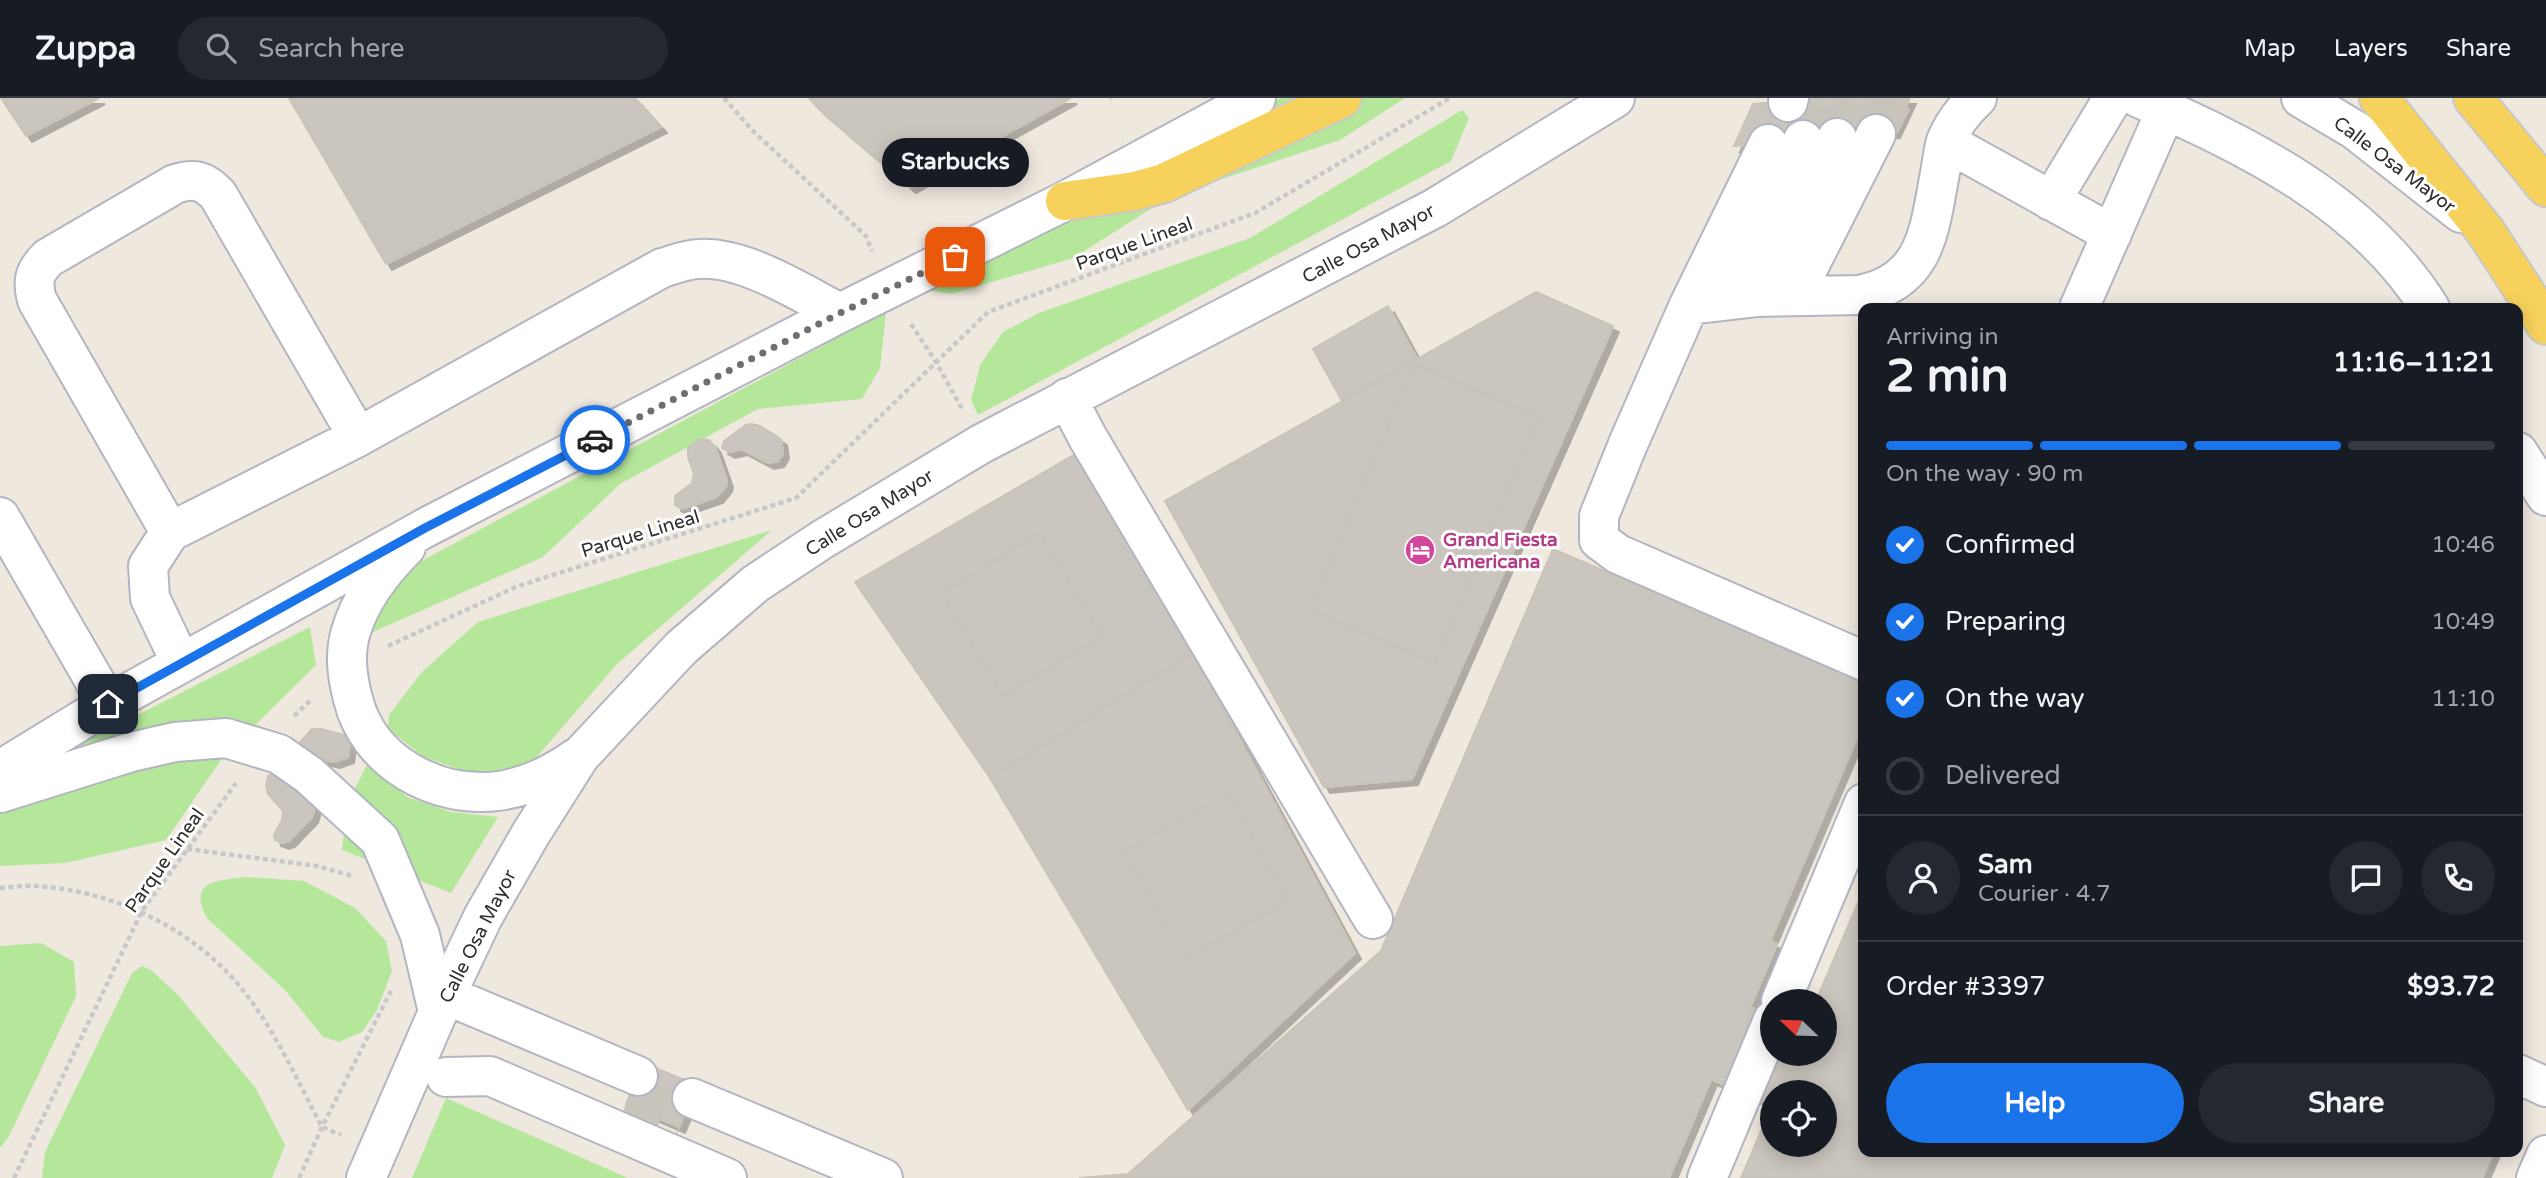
<!DOCTYPE html>
<html lang="en">
<head>
<meta charset="utf-8">
<style>
	body { margin:0; font-family:"Varela Round",sans-serif; background:#242831; color:#f1f3f6; height:100vh; display:flex; flex-direction:column; font-size:26px; white-space:nowrap }
	* { box-sizing:border-box; margin:0 }
	p { font-size:23px; color:#9ea1a6 }
	.icon { flex:none; width:38px; height:38px; fill:none; stroke:currentColor; stroke-width:2; stroke-linecap:round; stroke-linejoin:round }
	.map { position:relative; flex:1; overflow:hidden }
	.details { position:absolute; left:1858px; top:205px; width:665px; height:854px; display:flex; flex-direction:column; background:#171b24; border-radius:14px; box-shadow:0 4px 18px #0003 }
	.details>* { flex:none }
	.needle { width:46px; rotate:293deg }
	.buttons { position:absolute; left:1760px; top:891px; display:grid; gap:14px }
	.buttons a { display:grid; place-items:center; width:77px; height:77px; border-radius:50%; background:#171b24; box-shadow:0 4px 18px #0003; font-size:35px }
	.pin { position:absolute; display:grid; place-items:center; width:60px; height:60px; color:#fff; margin:-30px; border-radius:14px; box-shadow:0 4px 10px #0006 }
	.courier { position:absolute; display:grid; place-items:center; width:70px; height:70px; margin:-35px; border:5px solid #1a73e8; border-radius:50%; background:#fff; color:#222; box-shadow:0 2px 9px #0007 }
	.bubble { position:absolute; height:49px; border-radius:24px; background:#171b24; box-shadow:0 4px 18px #0003; font-size:23px; font-weight:700; line-height:49px; text-align:center }
	.overview em { font-style:normal; font-weight:700 }
	.overview div { display:flex; flex-direction:column-reverse }
	.overview { display:flex; align-items:center; justify-content:space-between; height:119px; padding:0 28px }
	h1 { font-size:46px; font-weight:700; line-height:52px }
	.bar { display:grid; grid-template-columns:repeat(4,1fr); gap:10px 7px; align-content:center; height:84px; padding:0 28px }
	.bar i { height:9px; border-radius:5px; background:#363941 }
	.bar .on { background:#1a73e8 }
	.bar p { grid-column:span 4 }
	.line { display:flex; align-items:center; gap:18px; padding:0 28px; border-top:2px solid #363941 }
	.line div { flex:1 }
	.round { display:grid; place-items:center; flex:none; width:74px; height:74px; border-radius:37px; background:#242831 }
	ol { padding:0 28px; list-style:none }
	li { display:flex; align-items:center; gap:21px; height:77px }
	li p { margin-inline-start:auto }
	li .icon { padding:7px; border-radius:50%; background:#1a73e8; color:#fff; stroke-width:4 }
	li:last-child { color:#9ea1a6 }
	li i { width:38px; height:38px; border:4px solid #363941; border-radius:50% }
	.primary-button { display:flex; gap:14px; margin-top:auto; padding:14px 28px }
	.primary-button a { flex:1; height:80px; border-radius:42px; background:#1a73e8; color:#fff; font-size:28px; font-weight:700; line-height:80px; text-align:center }
	.primary-button a+a { background:#242831; color:#f1f3f6 }
	header { display:flex; align-items:center; gap:42px; box-sizing:border-box; height:98px; padding:0 35px; background:#171b24; border-bottom:2px solid #363941 }
	header strong { font-size:33px }
	nav { display:flex; gap:38px; margin-inline-start:auto; font-size:24px }
	.search { width:490px; height:63px; background:#242831; display:flex; align-items:center; gap:18px; box-sizing:border-box; padding:0 24px; border-radius:38px; color:#9ea1a6; font-size:26px }
	.map>svg:first-child { display:block }
	.green { fill:#b4e79a }
	.building { fill:#cac5be; stroke:#cac4b8; stroke-width:2; filter:url(#shadow) }
	.lines { fill:none; stroke-linecap:round; stroke-linejoin:round }
	.minor-tunnel { stroke:#c8c3bb; stroke-width:38; stroke-dasharray:38 19; stroke-linecap:butt }
	.minor-casing { stroke:#b3b5c1; stroke-width:42 }
	.major-casing { stroke:#c8c8c8; stroke-width:42 }
	.path { stroke:#c8c8c8; stroke-width:4.5; stroke-dasharray:5 3.5; stroke-linecap:butt }
	.minor { stroke:#fff; stroke-width:38 }
	.major { stroke:#f6d25c; stroke-width:38 }
	.done { stroke:#716e6b; stroke-width:7; stroke-dasharray:0 12.6 }
	.route { stroke:#1a73e8; stroke-width:9 }
	.labels { text-anchor:middle; stroke-width:6; stroke-linejoin:round; paint-order:stroke }
	.street-label { font-size:19px; fill:#2d2d2d; stroke:#fff }
	.hotel-label { font-size:19px; font-weight:bold; fill:#b23c85; stroke:#fff; text-anchor:start }
</style>
</head>
<body>
<header>
<strong>Zuppa</strong>
<div class="search"><svg class="icon" aria-label="search" viewBox="0 0 24 24"><circle cx="10" cy="10" r="6"/><path d="M15 15l6 6"/></svg>Search here</div>
<nav><a>Map</a><a>Layers</a><a>Share</a></nav>
</header>
<div class="map">
<svg width="2546" height="1080" viewBox="0 0 2546 1080">
	<defs>
		<filter id="shadow"><feDropShadow dx="6" dy="6" stdDeviation="0" flood-color="#0004"/></filter>
	</defs>
	<rect width="100%" height="100%" fill="#efe8df"/>
	<!-- green -->
	<path class="green" d="M 1281,0 L 1405,0 L 1340,42 L 1173,97 L 1073,160 L 952,196 L 921,191 Z
		M 1462,12 L 1469,20 L 1451,63 L 978,317 L 971,302 L 980,267 L 1003,234 L 1039,215 L 1250,140 Z
		M 886,214 L 880,270 L 862,301 L 758,311 L 620,386 L 543,459 L 373,534 L 369,526 L 401,474 Z
		M 772,432 L 617,566 L 523,675 L 470,675 L 424,659 L 388,631 L 389,617 L 422,574 L 478,524 Z
		M 310,529 L 316,567 L 223,659 L 166,742 L 65,765 L 0,768 L 0,690 L 26,674 Z
		M 368,665 L 407,699 L 451,714 L 498,719 L 451,795 L 342,752 L 347,706 Z
		M 246,779 L 304,783 L 355,810 L 386,843 L 392,873 L 377,912 L 362,934 L 339,944 L 323,939 L 286,893 L 207,820 C 187,782 217,783 246,779 Z
		M 41,845 L 74,864 L 76,898 L 9,1038 L 0,1050 L 0,848 Z
		M 142,868 L 151,872 L 178,897 L 255,989 L 285,1047 L 272,1080 L 42,1080 L 45,1054 L 132,875 Z
		M 446,1000 L 628,1080 L 412,1080 Z"/>
	<!-- building -->
	<path class="building" d="M 1,0 L 99,0 L 26,38 Z
		M 289,0 L 635,0 L 661,29 L 386,166 Z
		M 809,0 L 1071,0 L 910,89 L 819,11 Z
		M 1823,0 L 1910,0 L 1894,34 L 1734,48 L 1753,6 Z
		M 1536,194 L 1613,228 L 1412,681 L 1324,689 L 1165,403 Z
		M 1536,194 L 1613,228 L 1412,681 L 1324,689 L 1165,403 Z
		M 1388,208 L 1417,261 L 1342,303 L 1313,251 Z
		M 1414,266 L 1539,319 L 1435,565 L 1310,512 Z
		M 751,326 L 760,328 L 781,341 L 783,355 L 778,363 L 768,365 L 742,351 L 729,354 L 722,350 L 724,343 L 746,327 Z
		M 700,341 L 709,342 L 715,349 L 727,383 L 726,388 L 717,399 L 682,411 L 675,407 L 675,398 L 692,385 L 694,376 L 688,359 L 688,350 Z
		M 1084,351 L 1193,555 L 990,680 L 855,484 Z
		M 1040,435 L 1102,538 L 1003,598 L 942,495 Z
		M 1553,451 L 1864,584 L 1864,623 L 1770,843 L 1777,846 L 1750,909 L 1773,919 L 1773,956 L 1794,956 L 1778,994 L 1773,994 L 1772,1007 L 1711,981 L 1669,1080 L 1079,1080 L 1128,1076 L 1381,853 Z
		M 1193,555 L 1355,855 L 1188,1012 L 990,680 Z
		M 312,631 L 321,631 L 345,637 L 350,645 L 348,659 L 334,664 L 291,654 Z
		M 276,672 L 316,705 L 312,719 L 289,743 L 283,745 L 275,742 L 274,737 L 282,722 L 283,713 L 268,696 L 266,687 L 268,678 Z
		M 1228,695 L 1288,803 L 1184,861 L 1125,753 Z
		M 1864,791 L 1864,1054 L 2493,1054 L 2482,1080 L 1741,1080 L 1773,1005 L 1773,1046 L 1825,1046 L 1825,994 L 1778,994 L 1794,956 L 1825,956 L 1825,903 L 1816,903 Z
		M 643,965 L 697,987 L 679,1029 L 626,1006 Z"/>
	<g class="lines">
		<!-- minor-tunnel -->
		<path class="minor-tunnel" d="M 1876,36 L 1895,0
			M 1837,40 L 1860,0
			M 1803,42 L 1824,0
			M 630,996 L 684,1018"/>
		<!-- minor casing -->
		<g class="minor-casing">
			<path id="minor" d="M 2139,0 C 2248,48 2364,104 2430,210
				M 2301,0 L 2355,32 L 2461,115
				M 1788,4 L 1789,0
				M 1946,44 L 2112,136
				M 1768,46 L 1689,207 L 1628,346 L 1599,418 L 1599,442 L 1618,456 L 1864,563
				M 2051,103 L 2113,0
				M 1794,198 L 1876,36
				M 1758,199 L 1837,40
				M 1722,203 L 1803,42
				M 1689,207 L 1758,199 L 1859,197 C 1927,183 1929,133 1940,75 C 1942,65 1943,53 1946,43 C 1953,26 1964,12 1977,0
				M 2079,210 L 2166,12
				M 1067,300 L 1088,340 L 1373,821
				M 2518,354 L 2546,398
				M 0,419 L 108,606
				M 170,434 L 37,202 C 32,183 34,174 48,160 L 175,86 C 194,80 204,82 218,97 L 358,339
				M 406,449 C 383,472 361,500 351,533 C 344,556 347,578 353,601 C 368,663 435,701 498,693 C 527,689 552,677 576,660
				M 181,565 L 150,500 L 148,468 L 170,434 L 358,339 L 662,170 C 673,167 687,161 699,161 C 744,158 801,195 840,215
				M 0,672 L 108,606 L 425,430 L 840,215 L 1065,103 L 1256,0
				M 0,695 L 131,654 L 175,644 L 226,640 L 279,656 L 309,677 L 380,742 L 420,837 L 438,914
				M 446,897 L 638,978
				M 1781,903 L 1864,705
				M 2518,976 L 2546,989
				M 446,979 L 490,978 L 727,1080
				M 692,1000 L 883,1080
				M 366,1080 L 438,914 L 483,819 L 530,737 L 580,658 L 681,550 L 755,486 L 823,441 L 981,346 L 1435,110 L 1615,0
				M 1707,1080 L 1773,922
				M 2536,1080 L 2546,1057"/>
		</g>
		<!-- major casing -->
		<g class="major-casing">
			<path id="major" d="M 2379,0 L 2486,134 L 2546,227
				M 2473,0 L 2546,89
				M 1065,103 L 1135,93 L 1164,85 L 1342,0"/>
		</g>
		<!-- path -->
		<path class="path" d="M 724,0 L 754,34 L 866,138 L 872,153
			M 1111,0 L 1112,1
			M 911,226 L 936,264 L 962,311
			M 388,548 L 518,488 L 796,400 L 988,214 L 1255,115 L 1450,0
			M 294,618 L 310,603
			M 187,751 L 317,768 L 352,778
			M 0,790 C 12,789 25,787 37,788 C 122,794 205,836 254,907 C 281,945 300,988 322,1029 L 341,1037
			M 14,1080 L 142,813 L 236,685
			M 299,1080 L 322,1029 L 391,893"/>
		<!-- minor -->
		<use href="#minor" class="minor"/>
		<!-- major -->
		<use href="#major" class="major"/>
	</g>
	<g class="lines">
		<!-- done -->
		<path class="done" d="M 595,342 L 840,215 L 955,159"/>
		<!-- route -->
		<path class="route" d="M 108,606 L 425,430 L 595,342"/>
	</g>
	<!-- icons -->
	<defs>
		<g id="hotel-disc" transform="scale(1.575)"><circle r="9.5" fill="#d1479c" stroke="#fff"/><path d="M-6-4.5h1.5V1H6V5H4.5V3h-9V5H-6ZM-4 0a1.8 1.8 0 1 1 3.6 0ZM.5 0V-2.5h3Q6-2.5 6 0Z" fill="#fff"/></g>
	</defs>
	<g fill-rule="evenodd">
		<use href="#hotel-disc" x="1420" y="452"/>
	</g>
	<g class="labels">
		<!-- street labels -->
		<g class="street-label">
			<text transform="translate(2395 66) rotate(37)" y="7">Calle Osa Mayor</text>
			<text transform="translate(1134 145) rotate(-20)" y="7">Parque Lineal</text>
			<text transform="translate(1368 145) rotate(-28)" y="7">Calle Osa Mayor</text>
			<text transform="translate(869 414) rotate(-32)" y="7">Calle Osa Mayor</text>
			<text transform="translate(640 435) rotate(-17)" y="7">Parque Lineal</text>
			<text transform="translate(164 762) rotate(-55)" y="7">Parque Lineal</text>
			<text transform="translate(477 838) rotate(-63)" y="7">Calle Osa Mayor</text>
		</g>
		<!-- hotel labels -->
		<g class="hotel-label">
			<text x="1443" y="448">Grand Fiesta<tspan x="1443" dy="22">Americana</tspan></text>
		</g>
	</g>
</svg>
<div class="buttons">
<a><svg class="needle" viewBox="-14 -14 28 28"><path d="M0-13l5 13h-10z" fill="#e53935"/><path d="M0 13l5-13h-10z" fill="#9ea1a6"/></svg></a>
<a><svg class="icon" aria-label="locate" viewBox="0 0 24 24"><circle cx="12" cy="12" r="6"/><path d="M12 2v4M12 18v4M2 12h4M18 12h4"/></svg></a>
</div>
<div class="pin" style="left:955px;top:159px;background:#ea580c"><svg class="icon" aria-label="bag" viewBox="0 0 24 24"><path d="M5 8h14l-1 12H6zM9 8a3 3 0 0 1 6 0"/></svg></div>
<div class="pin" style="left:108px;top:606px;background:#1f2937"><svg class="icon" aria-label="home" viewBox="0 0 24 24"><path d="M3 11l9-7 9 7M6 9v11h12V9"/></svg></div>
<div class="courier" style="left:595px;top:342px"><svg class="icon" aria-label="car" viewBox="0 0 24 24"><path d="M5 17H2v-5l4-1 3-4h7l3 4 3 1v5h-3M9 17h6M6 11h13"/><circle cx="7" cy="17" r="2"/><circle cx="17" cy="17" r="2"/></svg></div>
<div class="bubble" style="left:882px;top:40px;width:147px">Starbucks</div>
<section class="details">
<div class="overview"><div><h1>2 min</h1><p>Arriving in</p></div><em>11:16–11:21</em></div>
<div class="bar"><i class="on"></i><i class="on"></i><i class="on"></i><i></i><p>On the way · 90 m</p></div>
<ol>
<li><svg class="icon" aria-label="check" viewBox="0 0 24 24"><path d="M5 12l5 5 9-10"/></svg>Confirmed<p>10:46</p></li>
<li><svg class="icon" aria-label="check" viewBox="0 0 24 24"><path d="M5 12l5 5 9-10"/></svg>Preparing<p>10:49</p></li>
<li><svg class="icon" aria-label="check" viewBox="0 0 24 24"><path d="M5 12l5 5 9-10"/></svg>On the way<p>11:10</p></li>
<li><i></i>Delivered</li>
</ol>
<div class="line" style="height:126px"><a class="round"><svg class="icon" aria-label="person" viewBox="0 0 24 24"><circle cx="12" cy="8" r="4"/><path d="M4 21q1-7 8-7t8 7"/></svg></a><div><b>Sam</b><p>Courier · 4.7</p></div><a class="round"><svg class="icon" aria-label="chat" viewBox="0 0 24 24"><path d="M4 5h16v11H9l-5 4z"/></svg></a><a class="round"><svg class="icon" aria-label="phone" viewBox="0 0 24 24"><path d="M5 4h4l2 5-3 2q2 4 5 5l2-3 5 2v4C11 20 4 13 5 4z"/></svg></a></div>
<div class="line" style="height:91px"><div>Order #3397</div><b>$93.72</b></div>
<div class="primary-button"><a>Help</a><a>Share</a></div>
</section>
</div>
</body>
</html>
